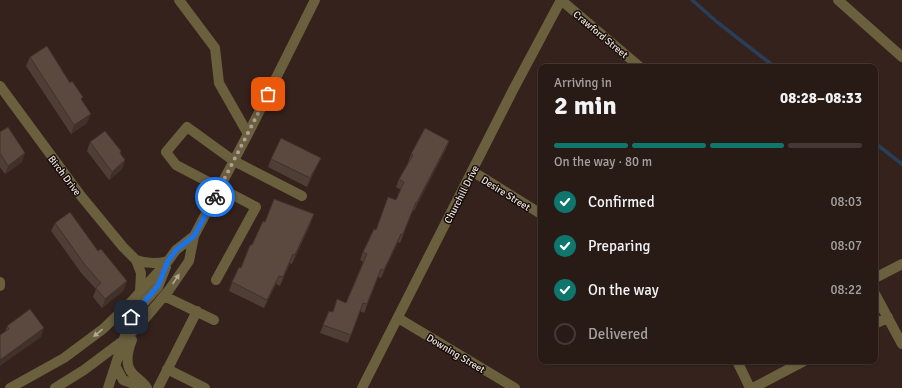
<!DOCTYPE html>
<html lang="en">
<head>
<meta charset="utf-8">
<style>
	body { margin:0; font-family:Signika,sans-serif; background:#30231e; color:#f1f3f6; height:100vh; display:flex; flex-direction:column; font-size:15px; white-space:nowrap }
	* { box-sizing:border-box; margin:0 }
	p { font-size:13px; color:#a5a1a0 }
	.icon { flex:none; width:22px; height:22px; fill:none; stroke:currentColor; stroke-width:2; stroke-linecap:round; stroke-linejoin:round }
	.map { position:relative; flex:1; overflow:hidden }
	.details { position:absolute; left:538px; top:64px; width:340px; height:300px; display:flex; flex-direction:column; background:#281a15; border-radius:8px; box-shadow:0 1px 3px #0004,0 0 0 1px #443834 }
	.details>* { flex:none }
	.pin { position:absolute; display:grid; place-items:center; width:34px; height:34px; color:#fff; margin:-17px; border-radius:8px; box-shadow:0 2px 6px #0006 }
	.courier { position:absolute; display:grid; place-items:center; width:40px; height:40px; margin:-20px; border:3px solid #1a73e8; border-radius:50%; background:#fff; color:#222; box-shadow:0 1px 5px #0007 }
	.head em { font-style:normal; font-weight:700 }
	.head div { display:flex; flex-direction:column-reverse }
	.head { display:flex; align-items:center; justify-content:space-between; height:68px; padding:0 16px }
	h1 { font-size:26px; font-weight:700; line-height:30px }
	.bar { display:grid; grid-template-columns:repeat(4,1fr); gap:6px 4px; align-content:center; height:48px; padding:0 16px }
	.bar i { height:5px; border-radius:3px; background:#443834 }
	.bar .selected { background:#0f766e }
	.bar p { grid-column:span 4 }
	ol { padding:0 16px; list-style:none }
	li { display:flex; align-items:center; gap:12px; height:44px }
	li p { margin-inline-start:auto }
	li .icon { padding:4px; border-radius:50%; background:#0f766e; color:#fff; stroke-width:4 }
	li:last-child { color:#a5a1a0 }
	li i { width:22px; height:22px; border:2px solid #443834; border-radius:50% }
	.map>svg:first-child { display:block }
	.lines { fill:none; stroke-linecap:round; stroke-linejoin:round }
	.stream { stroke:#283f5a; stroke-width:3.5 }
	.minor { stroke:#6b603e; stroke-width:10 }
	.wall { fill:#4e3e35 }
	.shaded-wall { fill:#40322b }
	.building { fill:#5b483e; stroke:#40322b }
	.oneway { fill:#b4a896 }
	.done { stroke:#ae9f9a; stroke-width:4; stroke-dasharray:0 7.2 }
	.route { stroke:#1a73e8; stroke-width:5 }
	.labels { text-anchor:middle; stroke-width:3; stroke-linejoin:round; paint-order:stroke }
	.street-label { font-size:10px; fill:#efe2de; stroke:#160e0b }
</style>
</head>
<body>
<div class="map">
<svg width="902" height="388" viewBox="0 0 902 388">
	<rect width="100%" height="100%" fill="#35221c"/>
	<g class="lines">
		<!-- stream -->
		<path class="stream" d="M 692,0 L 717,22 L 775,67
			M 875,143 L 902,164"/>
		<!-- minor -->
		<path class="minor" d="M 179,0 L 215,48 L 219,83 L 248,134
			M 561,0 L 640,67
			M 838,0 L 902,57
			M 0,86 L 81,196 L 123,247 L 136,260 L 141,273 L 140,292
			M 472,171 L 541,214
			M 136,260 C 147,264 157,264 168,261
			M 875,278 L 902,264
			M 216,280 L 256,207 L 176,165 L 166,152 L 187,127 L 234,161 L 302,196
			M 0,282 L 0,286
			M 875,294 L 902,344
			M 164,296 L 214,320
			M 398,318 L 515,388
			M 875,324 L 888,317
			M 132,340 C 128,350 124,365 133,374 C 138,379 143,382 147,388
			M 737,361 L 750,388
			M 116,367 L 123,380 L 145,388
			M 167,369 L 205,388
			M 10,388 L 64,358 L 103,329 L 131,302 L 168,261 L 176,250 L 194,236
			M 55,388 L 84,370 L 124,340 L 143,321 L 169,290 L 189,261 L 194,236 L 248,134 L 315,0
			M 108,388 L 131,317 L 158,287 L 166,267
			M 158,388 L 197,311
			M 362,388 L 513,90 L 561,0
			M 753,388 L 804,361"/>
	</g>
	<!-- wall -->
	<path class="wall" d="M 30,57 L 82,100 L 87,123 L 71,134 L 26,66 Z
		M 0,132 L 22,162 L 5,174 L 0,167 Z
		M 449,141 L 446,149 L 414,211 L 413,210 L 400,243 L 398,242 L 381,278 L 378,277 L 364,313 L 360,311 L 348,343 L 320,333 L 329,311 L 332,312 L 346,303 L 363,262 L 360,260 L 363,252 L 376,230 L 396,200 L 401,190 L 396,187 L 399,179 L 408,163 L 408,162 L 411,154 Z
		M 90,142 L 120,153 L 125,160 L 122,169 L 109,180 L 87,151 Z
		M 321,158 L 317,166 L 307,187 L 268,167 L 271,159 Z
		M 265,222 L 311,223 L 292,264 L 290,263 L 280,286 L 276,284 L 264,308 L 229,291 L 232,282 L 241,268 L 252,245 Z
		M 55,223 L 124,290 L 102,308 L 93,297 L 96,289 L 82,274 L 51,231 Z
		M 7,326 L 41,337 L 5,332 Z"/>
	<!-- shaded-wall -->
	<path class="shaded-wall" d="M 91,114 L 87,123 L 71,134 L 74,125 Z
		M 449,141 L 446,149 L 414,211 L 417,202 Z
		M 25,153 L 22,162 L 5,174 L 8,166 Z
		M 321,158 L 317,166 L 307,187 L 310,178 Z
		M 125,160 L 122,169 L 109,180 L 112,172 Z
		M 314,214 L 311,223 L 292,264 L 295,255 Z
		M 401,234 L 398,242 L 381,278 L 384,270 Z
		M 293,254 L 290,263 L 280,286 L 283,277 Z
		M 279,276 L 276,284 L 264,308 L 267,300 Z
		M 127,281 L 124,290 L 102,308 L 105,299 Z
		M 44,328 L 41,337 L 0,366 L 0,360 Z"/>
	<!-- building -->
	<path class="building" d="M 47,46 L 70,83 L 72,81 L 83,97 L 81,99 L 91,114 L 74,125 L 30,57 Z
		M 8,127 L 25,153 L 8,166 L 0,153 L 0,132 Z
		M 425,128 L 449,141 L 417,202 L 416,202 L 403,234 L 401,234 L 384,270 L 381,269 L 367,304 L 363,303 L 351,335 L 323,325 L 329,311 L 333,312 L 337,299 L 346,303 L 367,254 L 363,252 L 374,229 L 376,230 L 388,197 L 396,200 L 404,182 L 399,179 L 413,155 L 411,154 Z
		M 105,131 L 121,151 L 120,153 L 125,160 L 112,172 L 90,142 Z
		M 281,138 L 321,158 L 310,178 L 271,159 Z
		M 274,199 L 314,214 L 295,255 L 293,254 L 283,277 L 279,276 L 267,300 L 232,282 L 239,267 L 241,268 L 250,245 L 252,245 L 263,221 L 265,222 Z
		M 70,212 L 98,251 L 101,249 L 127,281 L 105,299 L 96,288 L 101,283 L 85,265 L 55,223 Z
		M 30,309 L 44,328 L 0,360 L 0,335 L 9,329 L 7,326 Z"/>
	<!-- one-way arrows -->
	<defs><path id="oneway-solid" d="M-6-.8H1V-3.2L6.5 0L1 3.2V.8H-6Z"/></defs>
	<g class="oneway">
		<use href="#oneway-solid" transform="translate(176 279) rotate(-56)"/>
		<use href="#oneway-solid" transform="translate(98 333) rotate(141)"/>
	</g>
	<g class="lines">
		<!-- done -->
		<path class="done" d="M 215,197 L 268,94"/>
		<!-- route -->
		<path class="route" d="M 131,317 L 158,286 L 168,261 L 176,250 L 194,236 L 215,197"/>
	</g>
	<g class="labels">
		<!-- street labels -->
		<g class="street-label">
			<text transform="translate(601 34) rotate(40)" y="4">Crawford Street</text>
			<text transform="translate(65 175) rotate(53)" y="4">Birch Drive</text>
			<text transform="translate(506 193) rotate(32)" y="4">Desire Street</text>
			<text transform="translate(461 194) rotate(-63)" y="4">Churchill Drive</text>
			<text transform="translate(456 353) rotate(31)" y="4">Downing Street</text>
		</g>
	</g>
</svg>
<div class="pin" style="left:268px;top:94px;background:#ea580c"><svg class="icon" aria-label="bag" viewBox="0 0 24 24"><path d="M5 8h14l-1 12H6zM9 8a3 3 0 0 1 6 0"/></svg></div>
<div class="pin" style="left:131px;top:317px;background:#1f2937"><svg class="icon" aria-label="home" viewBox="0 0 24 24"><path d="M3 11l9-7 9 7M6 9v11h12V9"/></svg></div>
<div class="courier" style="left:215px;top:197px"><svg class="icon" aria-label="bike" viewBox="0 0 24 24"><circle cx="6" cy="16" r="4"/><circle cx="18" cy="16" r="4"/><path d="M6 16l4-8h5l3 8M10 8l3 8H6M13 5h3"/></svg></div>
<section class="details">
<div class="head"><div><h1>2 min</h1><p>Arriving in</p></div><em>08:28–08:33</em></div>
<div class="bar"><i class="selected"></i><i class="selected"></i><i class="selected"></i><i></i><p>On the way · 80 m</p></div>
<ol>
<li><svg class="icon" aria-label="check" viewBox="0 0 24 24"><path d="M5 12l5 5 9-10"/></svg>Confirmed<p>08:03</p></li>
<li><svg class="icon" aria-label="check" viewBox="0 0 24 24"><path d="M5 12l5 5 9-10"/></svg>Preparing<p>08:07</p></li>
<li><svg class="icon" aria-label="check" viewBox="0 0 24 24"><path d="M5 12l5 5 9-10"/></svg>On the way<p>08:22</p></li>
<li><i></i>Delivered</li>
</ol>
</section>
</div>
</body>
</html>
